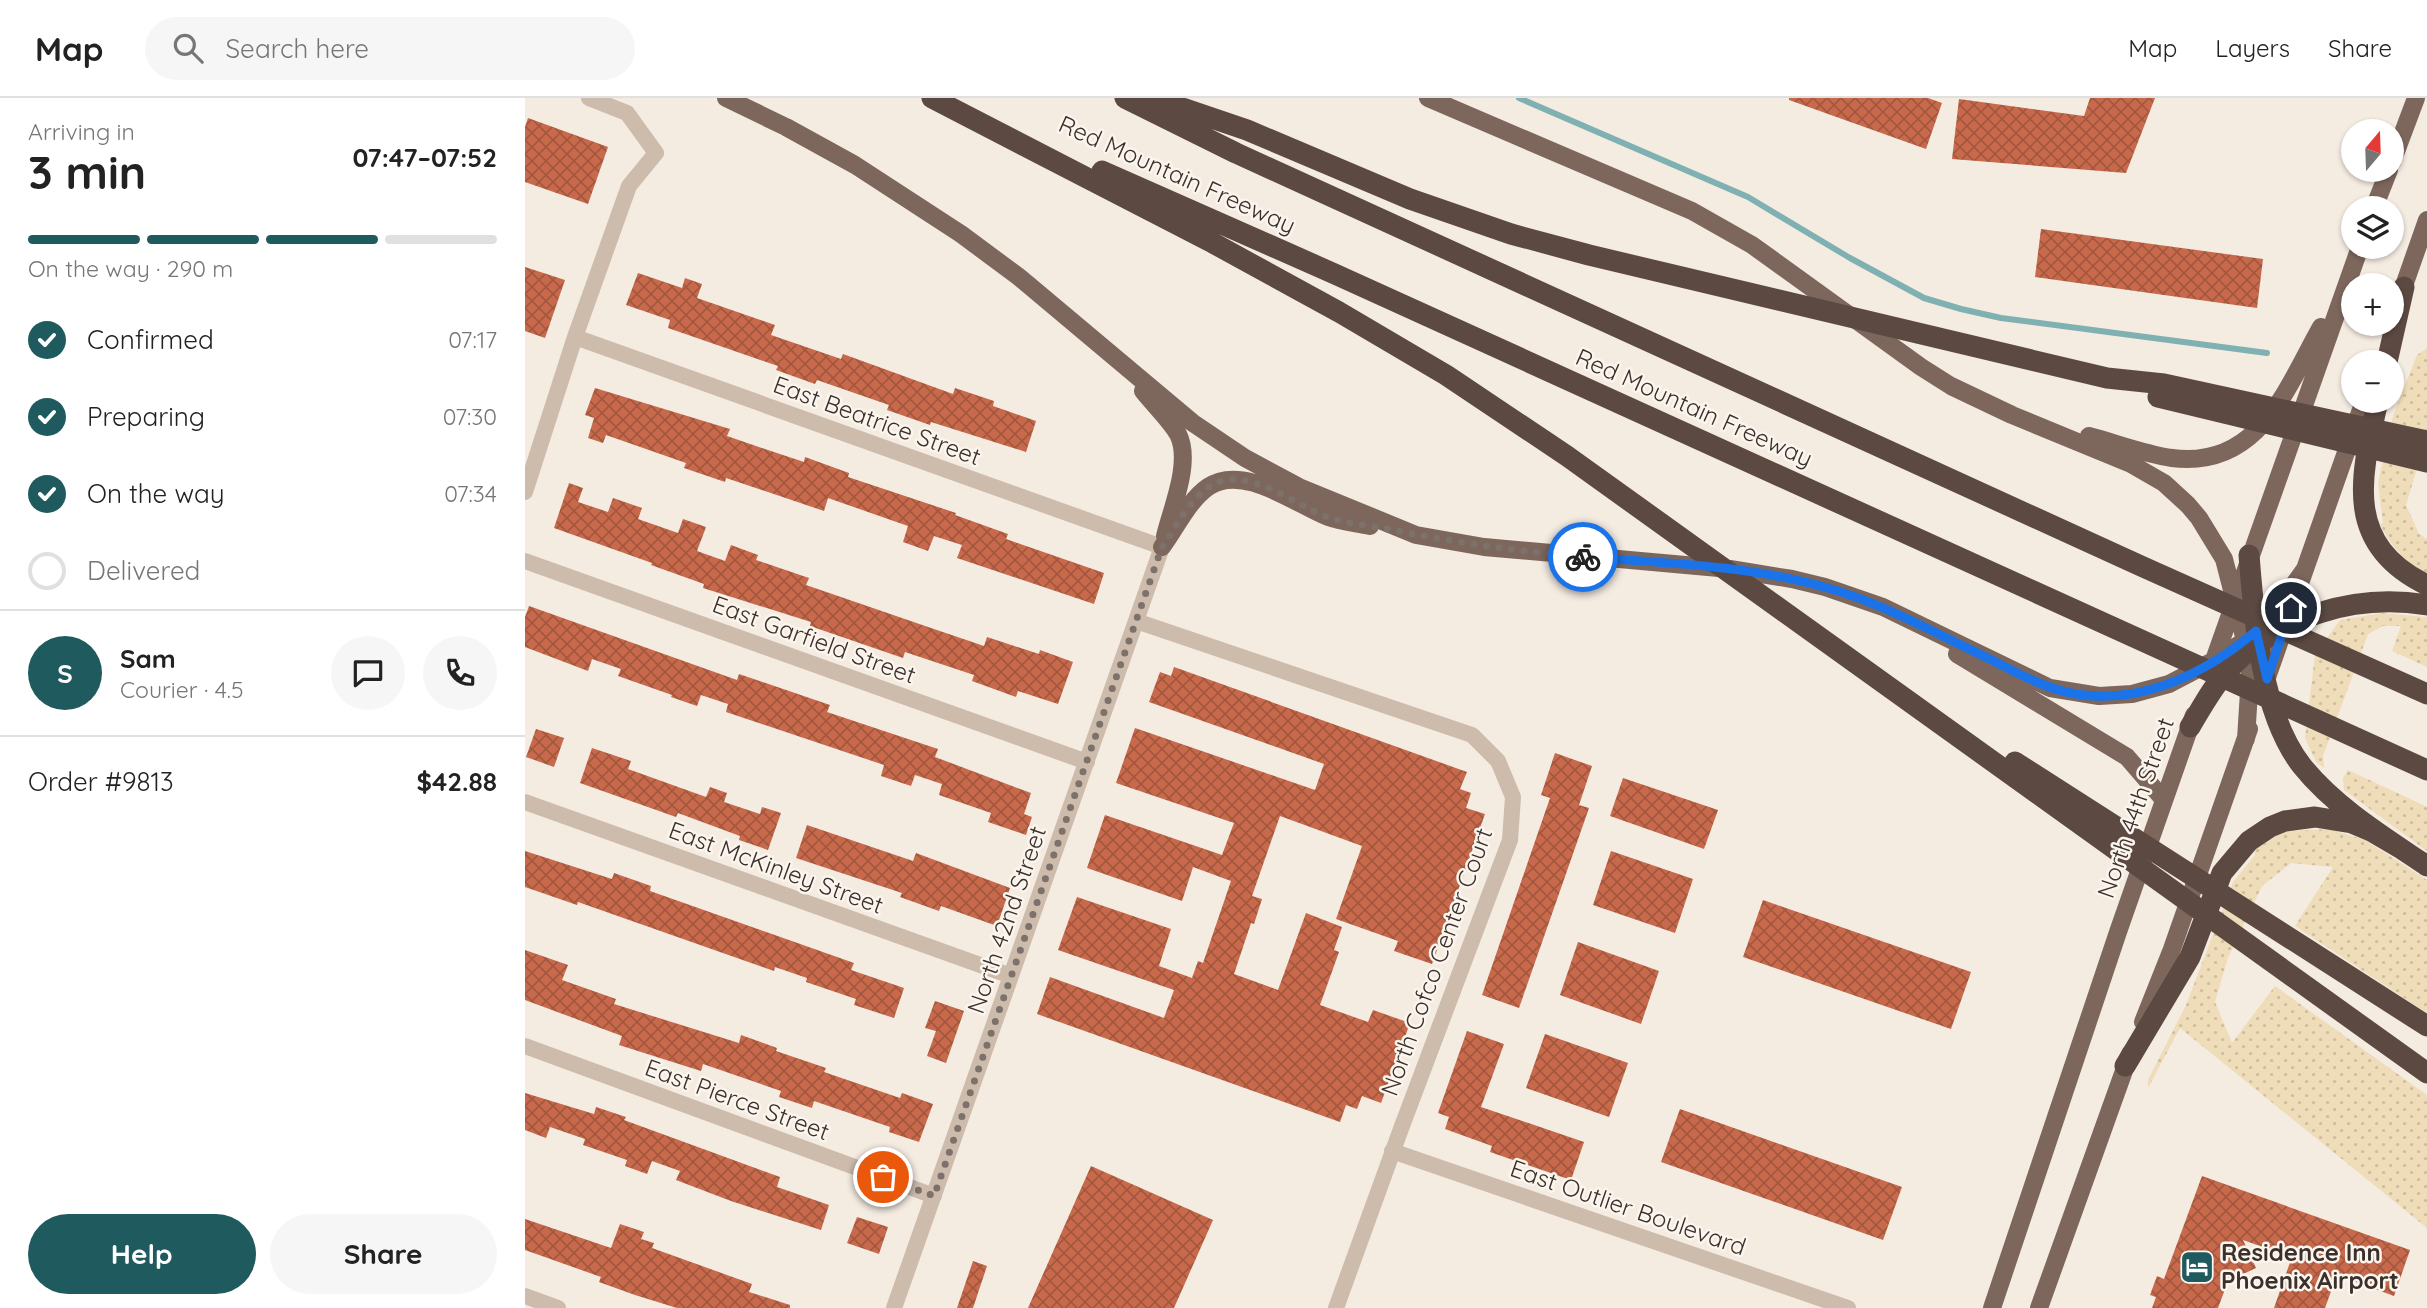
<!DOCTYPE html>
<html lang="en">
<head>
<meta charset="utf-8">
<style>
	body { margin:0; font-family:Quicksand,sans-serif; background:#f6f6f6; color:#222; height:100vh; display:flex; flex-direction:column; font-size:26px; white-space:nowrap }
	* { box-sizing:border-box; margin:0 }
	p { font-size:23px; color:#767676 }
	.icon { flex:none; width:38px; height:38px; fill:none; stroke:currentColor; stroke-width:2; stroke-linecap:round; stroke-linejoin:round }
	.map { position:relative; flex:1; overflow:hidden }
	.details { display:flex; flex-direction:column; background:#fff; width:525px }
	.details>* { flex:none }
	.needle { width:46px; rotate:19deg }
	.controls { position:absolute; left:1816px; top:21px; display:grid; gap:14px }
	.controls a { display:grid; place-items:center; width:63px; height:63px; border-radius:50%; background:#fff; box-shadow:0 2px 5px #0004; font-size:35px }
	.pin { position:absolute; display:grid; place-items:center; width:60px; height:60px; color:#fff; margin:-30px; border:4px solid #fff; border-radius:50%; box-shadow:0 2px 7px #0007 }
	.courier { position:absolute; display:grid; place-items:center; width:70px; height:70px; margin:-35px; border:5px solid #1a73e8; border-radius:50%; background:#fff; color:#222; box-shadow:0 2px 9px #0007 }
	.summary em { font-style:normal; font-weight:700 }
	.summary div { display:flex; flex-direction:column-reverse }
	.summary { display:flex; align-items:center; justify-content:space-between; height:119px; padding:0 28px }
	h1 { font-size:46px; font-weight:700; line-height:52px }
	.bar { display:grid; grid-template-columns:repeat(4,1fr); gap:10px 7px; align-content:center; height:84px; padding:0 28px }
	.bar i { height:9px; border-radius:5px; background:#e0e0e0 }
	.bar .selected { background:#1f5a5e }
	.bar p { grid-column:span 4 }
	.line { display:flex; align-items:center; gap:18px; padding:0 28px; border-top:2px solid #e0e0e0 }
	.line div { flex:1 }
	.round { display:grid; place-items:center; flex:none; width:74px; height:74px; border-radius:37px; background:#f6f6f6 }
	ol { padding:0 28px; list-style:none }
	li { display:flex; align-items:center; gap:21px; height:77px }
	li p { margin-inline-start:auto }
	li .icon { padding:7px; border-radius:50%; background:#1f5a5e; color:#fff; stroke-width:4 }
	li:last-child { color:#767676 }
	li i { width:38px; height:38px; border:4px solid #e0e0e0; border-radius:50% }
	.action { display:flex; gap:14px; margin-top:auto; padding:14px 28px }
	.action a { flex:1; height:80px; border-radius:42px; background:#1f5a5e; color:#fff; font-size:28px; font-weight:700; line-height:80px; text-align:center }
	.action a+a { background:#f6f6f6; color:#222 }
	header { display:flex; align-items:center; gap:42px; box-sizing:border-box; height:98px; padding:0 35px; background:#fff; border-bottom:2px solid #e0e0e0 }
	header strong { font-size:33px }
	nav { display:flex; gap:38px; margin-inline-start:auto; font-size:24px }
	.search { width:490px; height:63px; background:#f6f6f6; display:flex; align-items:center; gap:18px; box-sizing:border-box; padding:0 24px; border-radius:38px; color:#767676; font-size:26px }
	main { display:flex; flex:1; min-height:0 }
	.map>svg:first-child { display:block }
	.sand { fill:url(#sand-dots) }
	.lines { fill:none; stroke-linecap:round; stroke-linejoin:round }
	.stream { stroke:#7fb0b2; stroke-width:6 }
	.building { fill:url(#building-cross-hatch) }
	.minor { stroke:#cdbbac; stroke-width:16 }
	.primary { stroke:#7d675c; stroke-width:18 }
	.motorway { stroke:#5c4a42; stroke-width:21 }
	.done { stroke:#7c716b; stroke-width:7; stroke-dasharray:0 12.6 }
	.route { stroke:#1a73e8; stroke-width:9 }
	.labels { text-anchor:middle; stroke-width:5; stroke-linejoin:round; paint-order:stroke }
	.street-label { font-size:24px; fill:#3b302b; stroke:#fbf5ee }
	.poi-label { font-size:24px; font-weight:bold; fill:#3b302b; stroke:#fbf5ee; text-anchor:start }
</style>
</head>
<body>
<header>
<strong>Map</strong>
<div class="search"><svg class="icon" aria-label="search" viewBox="0 0 24 24"><circle cx="10" cy="10" r="6"/><path d="M15 15l6 6"/></svg>Search here</div>
<nav><a>Map</a><a>Layers</a><a>Share</a></nav>
</header>
<main>
<section class="details">
<div class="summary"><div><h1>3 min</h1><p>Arriving in</p></div><em>07:47–07:52</em></div>
<div class="bar"><i class="selected"></i><i class="selected"></i><i class="selected"></i><i></i><p>On the way · 290 m</p></div>
<ol>
<li><svg class="icon" aria-label="check" viewBox="0 0 24 24"><path d="M5 12l5 5 9-10"/></svg>Confirmed<p>07:17</p></li>
<li><svg class="icon" aria-label="check" viewBox="0 0 24 24"><path d="M5 12l5 5 9-10"/></svg>Preparing<p>07:30</p></li>
<li><svg class="icon" aria-label="check" viewBox="0 0 24 24"><path d="M5 12l5 5 9-10"/></svg>On the way<p>07:34</p></li>
<li><i></i>Delivered</li>
</ol>
<div class="line" style="height:126px"><b class="round" style="background:#1f5a5e;color:#fff">S</b><div><b>Sam</b><p>Courier · 4.5</p></div><a class="round"><svg class="icon" aria-label="chat" viewBox="0 0 24 24"><path d="M4 5h16v11H9l-5 4z"/></svg></a><a class="round"><svg class="icon" aria-label="phone" viewBox="0 0 24 24"><path d="M5 4h4l2 5-3 2q2 4 5 5l2-3 5 2v4C11 20 4 13 5 4z"/></svg></a></div>
<div class="line" style="height:91px"><div>Order #9813</div><b>$42.88</b></div>
<div class="action"><a>Help</a><a>Share</a></div>
</section>
<div class="map">
<svg width="1902" height="1210" viewBox="0 0 1902 1210">
	<defs>
		<pattern id="sand-dots" width="8" height="8" patternUnits="userSpaceOnUse" patternTransform="scale(1.75)"><rect width="8" height="8" fill="#efdcb8"/><path d="M2 2h.1M6 6h.1" fill="none" stroke="#cebd9e" stroke-width="1.8" stroke-linecap="round"/></pattern>
		<pattern id="building-cross-hatch" width="8" height="8" patternUnits="userSpaceOnUse" patternTransform="scale(1.75)"><rect width="8" height="8" fill="#c8694b"/><path d="M0 0l8 8M0 8l8-8" fill="none" stroke="#a4573f"/></pattern>
	</defs>
	<rect width="100%" height="100%" fill="#f4ebe1"/>
	<!-- sand -->
	<path class="sand" d="M 1902,250 L 1902,337 L 1881,407 L 1894,436 L 1902,441 L 1902,476 C 1883,468 1864,445 1855,426 L 1858,425 L 1853,385 L 1868,318 L 1892,257 Z
		M 1857,515 L 1902,519 L 1902,569 L 1867,553 L 1876,528 L 1858,528 L 1843,536 L 1798,658 L 1799,670 L 1791,664 L 1780,640 L 1790,557 L 1815,522 Z
		M 1823,672 L 1902,709 L 1902,753 L 1819,692 L 1818,680 Z
		M 1805,731 L 1840,742 L 1902,782 L 1902,915 L 1770,828 L 1808,769 L 1766,765 L 1737,788 L 1703,860 L 1690,904 L 1707,945 L 1750,888 L 1902,997 L 1902,1130 L 1655,930 L 1623,990 L 1623,982 L 1661,907 L 1708,784 L 1730,757 L 1729,752 L 1760,733 Z"/>
	<g class="lines">
		<!-- stream -->
		<path class="stream" d="M 994,0 L 1223,99 L 1325,160 L 1399,200 L 1436,211 L 1476,220 L 1742,255"/>
	</g>
	<!-- building -->
	<path class="building" d="M 1264,0 L 1403,0 L 1417,5 L 1401,51 L 1264,2 Z
		M 1565,0 L 1630,0 L 1601,75 L 1427,61 L 1434,1 L 1559,18 Z
		M 3,20 L 83,49 L 63,106 L 0,84 L 0,29 Z
		M 1516,131 L 1738,161 L 1732,210 L 1510,179 Z
		M 0,169 L 40,182 L 20,240 L 0,233 Z
		M 113,175 L 157,190 L 160,180 L 177,186 L 172,200 L 250,227 L 246,237 L 316,261 L 318,256 L 428,296 L 430,290 L 469,303 L 468,308 L 511,323 L 501,354 L 406,324 L 405,327 L 362,312 L 364,307 L 292,282 L 290,286 L 251,272 L 253,268 L 143,230 L 145,222 L 101,207 Z
		M 70,290 L 205,331 L 202,338 L 240,351 L 279,364 L 280,359 L 324,375 L 323,379 L 431,415 L 430,417 L 483,436 L 481,441 L 579,475 L 569,506 L 432,460 L 437,447 L 409,438 L 403,453 L 378,444 L 383,428 L 303,400 L 299,413 L 201,380 L 200,384 L 159,370 L 161,365 L 81,337 L 78,345 L 63,340 L 69,320 L 60,317 Z
		M 44,385 L 58,390 L 53,404 L 83,414 L 88,400 L 117,410 L 113,421 L 153,435 L 158,421 L 181,429 L 172,453 L 200,463 L 206,447 L 233,457 L 231,462 L 284,480 L 281,487 L 406,530 L 459,548 L 462,539 L 514,556 L 515,552 L 548,564 L 533,606 L 493,593 L 491,599 L 447,583 L 449,577 L 380,554 L 378,560 L 285,528 L 286,524 L 178,490 L 179,486 L 126,467 L 127,465 L 29,430 Z
		M 4,508 L 212,582 L 214,576 L 305,607 L 302,614 L 413,651 L 410,659 L 506,695 L 499,716 L 507,719 L 501,737 L 463,724 L 466,715 L 414,697 L 417,686 L 390,677 L 386,688 L 356,678 L 359,667 L 201,614 L 203,606 L 176,597 L 172,608 L 146,599 L 147,597 L 93,578 L 96,571 L 67,561 L 63,573 L 0,549 L 0,519 Z
		M 649,569 L 942,674 L 935,691 L 946,695 L 941,710 L 960,716 L 907,866 L 869,853 L 873,843 L 811,821 L 837,748 L 755,718 L 727,798 L 737,801 L 729,826 L 726,825 L 709,876 L 753,892 L 781,815 L 817,829 L 809,852 L 814,854 L 795,907 L 843,924 L 848,912 L 885,925 L 856,1005 L 837,998 L 832,1011 L 821,1007 L 815,1024 L 512,916 L 525,879 L 639,920 L 649,892 L 533,852 L 552,799 L 646,831 L 634,868 L 667,880 L 673,863 L 678,865 L 706,783 L 668,769 L 657,803 L 562,770 L 580,717 L 697,757 L 709,725 L 591,685 L 610,630 L 790,692 L 799,666 L 624,604 L 635,574 L 646,578 Z
		M 11,631 L 39,640 L 29,669 L 1,659 Z
		M 67,650 L 106,663 L 103,671 L 181,699 L 185,689 L 202,695 L 199,704 L 235,716 L 237,709 L 256,715 L 243,752 L 214,742 L 215,738 L 153,715 L 151,719 L 55,685 Z
		M 1030,655 L 1067,668 L 1054,707 L 1064,710 L 994,910 L 957,897 L 1025,700 L 1016,697 Z
		M 1098,680 L 1193,712 L 1179,751 L 1085,718 Z
		M 282,727 L 388,763 L 391,755 L 485,790 L 472,828 L 416,808 L 414,813 L 375,799 L 377,795 L 271,760 Z
		M 0,753 L 87,781 L 89,775 L 126,788 L 125,793 L 329,865 L 326,872 L 379,890 L 369,920 L 329,907 L 331,901 L 281,884 L 282,880 L 250,869 L 249,873 L 53,804 L 52,807 L 0,789 Z
		M 1086,753 L 1168,781 L 1150,835 L 1068,807 Z
		M 1238,802 L 1446,874 L 1426,931 L 1218,859 Z
		M 1053,844 L 1134,873 L 1116,926 L 1035,897 Z
		M 0,852 L 43,867 L 37,882 L 91,901 L 89,906 L 214,945 L 216,937 L 252,950 L 251,953 L 301,970 L 299,974 L 375,1000 L 377,995 L 408,1006 L 394,1044 L 364,1034 L 365,1029 L 289,1003 L 287,1010 L 254,999 L 256,993 L 178,966 L 176,973 L 94,947 L 97,938 L 0,902 Z
		M 410,903 L 439,913 L 421,965 L 402,958 L 411,933 L 400,930 Z
		M 942,933 L 979,946 L 956,1009 L 1059,1044 L 1046,1082 L 965,1054 L 967,1048 L 920,1031 L 924,1019 L 913,1015 Z
		M 1020,936 L 1103,965 L 1084,1019 L 1001,990 Z
		M 0,995 L 69,1016 L 71,1009 L 101,1019 L 99,1022 L 255,1079 L 252,1089 L 304,1107 L 296,1132 L 206,1103 L 151,1082 L 155,1073 L 127,1063 L 122,1076 L 100,1068 L 102,1062 L 58,1047 L 60,1041 L 25,1029 L 21,1040 L 0,1032 Z
		M 1155,1011 L 1377,1089 L 1358,1142 L 1136,1064 Z
		M 566,1068 L 688,1122 L 649,1210 L 503,1210 Z
		M 1677,1078 L 1885,1152 L 1869,1198 L 1812,1177 L 1800,1210 L 1749,1210 L 1769,1153 L 1760,1157 L 1718,1142 L 1731,1170 L 1703,1183 L 1693,1210 L 1627,1210 L 1631,1199 L 1625,1197 L 1632,1178 L 1639,1181 Z
		M 332,1119 L 363,1129 L 354,1156 L 322,1145 Z
		M 0,1121 L 86,1150 L 95,1126 L 119,1134 L 116,1141 L 129,1145 L 127,1150 L 227,1186 L 224,1194 L 265,1207 L 265,1210 L 152,1210 L 110,1197 L 74,1184 L 76,1179 L 0,1152 Z
		M 448,1163 L 462,1168 L 448,1210 L 432,1210 Z"/>
	<g class="lines">
		<!-- minor -->
		<path class="minor" d="M 50,239 L 637,449 L 369,1210
			M 0,394 L 50,239 L 104,88 L 131,55 L 102,15 L 64,0
			M 0,463 L 562,664
			M 611,523 L 947,637 L 973,663 L 988,699 L 985,742 L 877,1028 L 811,1210
			M 0,704 L 486,878
			M 0,948 L 409,1098
			M 867,1053 L 1323,1210
			M 0,1198 L 33,1210"/>
		<!-- primary -->
		<path class="primary" d="M 201,0 L 261,29 L 330,67 L 436,136 L 494,179 L 668,325 L 720,360 L 774,389 L 891,437 L 959,449 L 1205,471 L 1267,481 L 1300,489 L 1358,509 L 1525,590 L 1574,598 L 1607,596 L 1644,586 L 1688,563 L 1721,542 L 1745,520 L 1780,471
			M 903,0 L 1167,113 L 1227,147 L 1396,269 L 1426,288 L 1487,317 L 1606,366 L 1639,385 L 1663,407 L 1674,420 L 1699,461 L 1723,554 L 1725,578 L 1721,641
			M 1867,64 L 1891,0
			M 1849,110 L 1864,72
			M 1875,199 L 1902,122
			M 618,293 C 629,307 644,321 653,336 C 667,364 647,409 640,438
			M 1564,338 C 1591,345 1619,356 1647,360 C 1734,371 1761,291 1796,229
			M 637,449 C 651,430 664,402 683,389 C 718,365 770,406 803,419 C 816,424 831,425 845,428
			M 1432,556 L 1602,659 L 1639,702
			M 1688,565 L 1835,149
			M 1740,585 L 1839,303
			M 1618,924 L 1647,851 L 1724,631
			M 1467,1210 L 1593,834 L 1669,617
			M 1514,1210 L 1605,956"/>
		<!-- motorway -->
		<path class="motorway" d="M 407,0 L 688,145 L 814,214 L 921,277 L 1042,358 L 1902,975
			M 600,0 L 711,55 L 1616,468 L 1902,596
			M 628,0 L 722,32 L 885,101 L 986,136 L 1064,157 L 1582,280 L 1639,286 L 1902,343
			M 577,73 L 812,177 L 1902,672
			M 1862,264 L 1879,189
			M 1633,299 L 1902,364
			M 1853,303 C 1836,377 1817,446 1902,487
			M 1724,457 C 1729,521 1736,616 1777,668 C 1810,709 1859,739 1902,768
			M 1665,629 C 1677,609 1688,588 1704,571 C 1755,518 1830,495 1902,507
			M 1490,664 L 1902,928
			M 1600,968 L 1665,859 L 1697,775 L 1724,743 L 1745,729 L 1760,723 L 1790,719 L 1827,725 L 1846,733 L 1875,750"/>
	</g>
	<g class="lines">
		<!-- done -->
		<path class="done" d="M 358,1079 L 409,1098 L 637,449 C 653,427 669,390 697,383 C 733,374 772,409 805,420 C 825,426 848,428 868,432 C 931,445 994,453 1058,459"/>
		<!-- route -->
		<path class="route" d="M 1058,459 C 1138,465 1222,467 1299,489 C 1359,505 1413,537 1469,563 C 1492,575 1516,588 1541,594 C 1611,610 1679,577 1731,533 L 1742,581 L 1766,510"/>
	</g>
	<!-- icons -->
	<defs>
		<g id="hotel-square" transform="scale(1.75)"><rect x="-9" y="-9" width="18" height="18" rx="4" fill="#1f5a5e" stroke="#fbf5ee"/><path d="M-6-4.5h1.5V1H6V5H4.5V3h-9V5H-6ZM-4 0a1.8 1.8 0 1 1 3.6 0ZM.5 0V-2.5h3Q6-2.5 6 0Z" fill="#fff"/></g>
	</defs>
	<g fill-rule="evenodd">
		<use href="#hotel-square" x="1672" y="1169"/>
	</g>
	<g class="labels">
		<!-- street labels -->
		<g class="street-label">
			<text transform="translate(652 77) rotate(24)" y="8">Red Mountain Freeway</text>
			<text transform="translate(1169 310) rotate(24)" y="8">Red Mountain Freeway</text>
			<text transform="translate(352 323) rotate(20)" y="8">East Beatrice Street</text>
			<text transform="translate(289 542) rotate(20)" y="8">East Garfield Street</text>
			<text transform="translate(1611 710) rotate(-71)" y="8">North 44th Street</text>
			<text transform="translate(251 770) rotate(20)" y="8">East McKinley Street</text>
			<text transform="translate(482 822) rotate(-71)" y="8">North 42nd Street</text>
			<text transform="translate(912 864) rotate(-70)" y="8">North Cofco Center Court</text>
			<text transform="translate(212 1002) rotate(20)" y="8">East Pierce Street</text>
			<text transform="translate(1103 1110) rotate(19)" y="8">East Outlier Boulevard</text>
		</g>
		<!-- poi labels -->
		<g class="poi-label">
			<text x="1696" y="1163">Residence Inn<tspan x="1696" dy="28">Phoenix Airport</tspan></text>
		</g>
	</g>
</svg>
<div class="controls">
<a><svg class="needle" viewBox="-14 -14 28 28"><path d="M0-13l5 13h-10z" fill="#e53935"/><path d="M0 13l5-13h-10z" fill="#767676"/></svg></a>
<a><svg class="icon" aria-label="layers" viewBox="0 0 24 24"><path d="M12 4l9 5-9 5-9-5zM3 14l9 5 9-5"/></svg></a>
<a>+</a>
<a>−</a>
</div>
<div class="pin" style="left:358px;top:1079px;background:#ea580c"><svg class="icon" aria-label="bag" viewBox="0 0 24 24"><path d="M5 8h14l-1 12H6zM9 8a3 3 0 0 1 6 0"/></svg></div>
<div class="pin" style="left:1766px;top:510px;background:#1f2937"><svg class="icon" aria-label="home" viewBox="0 0 24 24"><path d="M3 11l9-7 9 7M6 9v11h12V9"/></svg></div>
<div class="courier" style="left:1058px;top:459px"><svg class="icon" aria-label="bike" viewBox="0 0 24 24"><circle cx="6" cy="16" r="4"/><circle cx="18" cy="16" r="4"/><path d="M6 16l4-8h5l3 8M10 8l3 8H6M13 5h3"/></svg></div>
</div>
</main>
</body>
</html>
